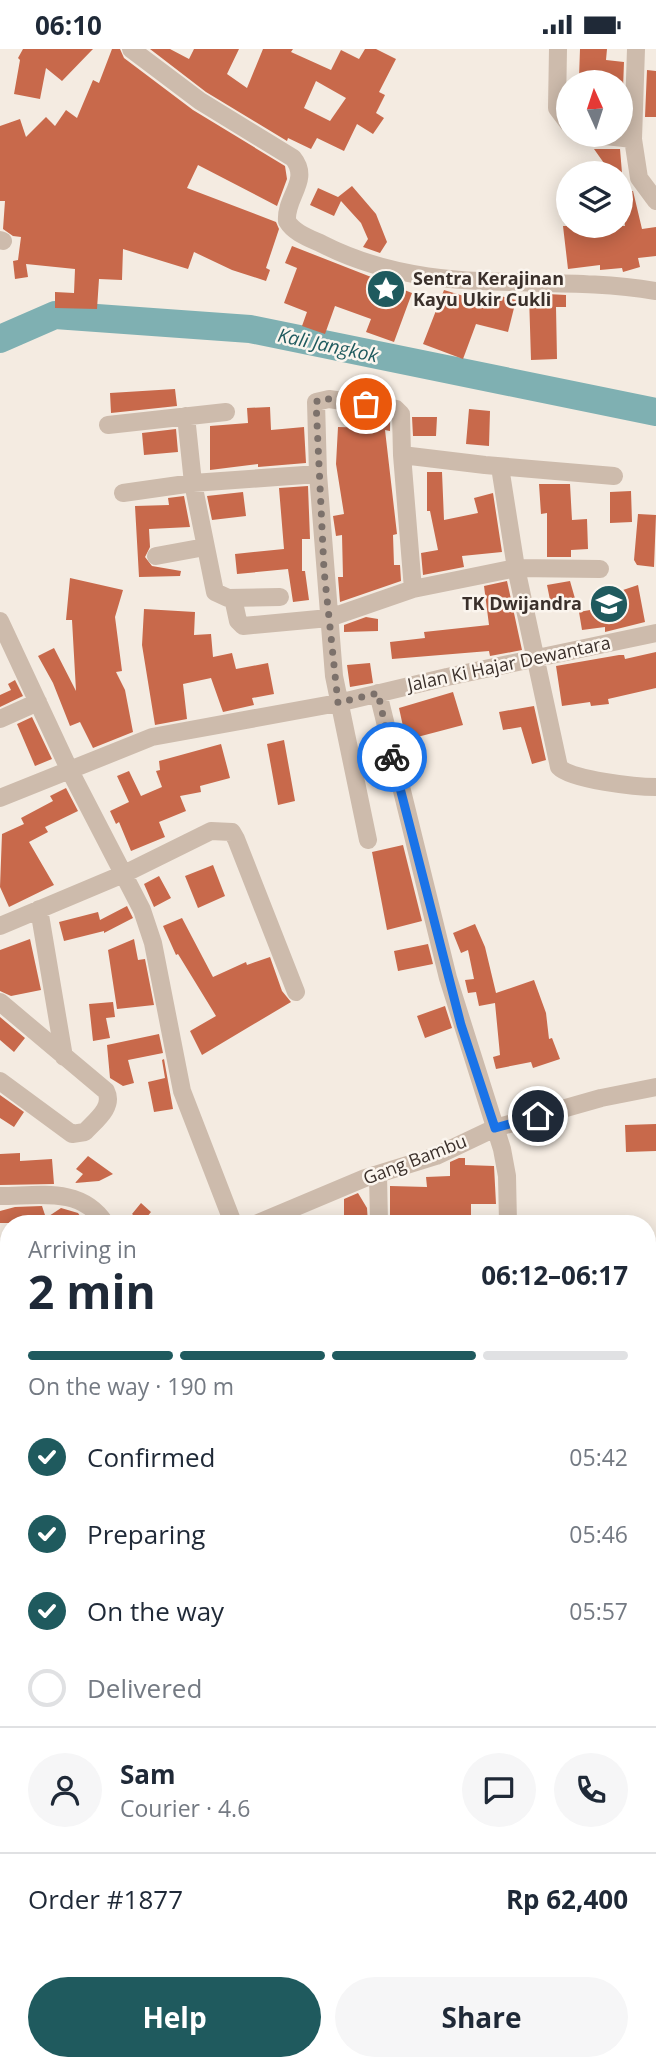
<!DOCTYPE html>
<html lang="en">
<head>
<meta charset="utf-8">
<style>
	body { margin:0; font-family:"Open Sans",sans-serif; background:#f6f6f7; color:#1f2937; height:100vh; display:flex; flex-direction:column; font-size:26px; white-space:nowrap }
	* { box-sizing:border-box; margin:0 }
	p { font-size:23px; color:#747a83 }
	.icon { flex:none; width:38px; height:38px; fill:none; stroke:currentColor; stroke-width:2; stroke-linecap:round; stroke-linejoin:round }
	.map { position:relative; flex:1; overflow:hidden }
	.panel { position:absolute; left:0px; top:1166px; width:656px; height:856px; display:flex; flex-direction:column; background:#fff; border-radius:28px 28px 0 0; box-shadow:0 4px 18px #0003 }
	.panel>* { flex:none }
	.needle { width:46px; rotate:357deg }
	.fabs { position:absolute; left:556px; top:21px; display:grid; gap:14px }
	.fabs a { display:grid; place-items:center; width:77px; height:77px; border-radius:50%; background:#fff; box-shadow:0 4px 18px #0003; font-size:35px }
	.pin { position:absolute; display:grid; place-items:center; width:60px; height:60px; color:#fff; margin:-30px; border:4px solid #fff; border-radius:50%; box-shadow:0 2px 7px #0007 }
	.courier { position:absolute; display:grid; place-items:center; width:70px; height:70px; margin:-35px; border:5px solid #1a73e8; border-radius:50%; background:#fff; color:#222; box-shadow:0 2px 9px #0007 }
	.summary em { font-style:normal; font-weight:700 }
	.summary div { display:flex; flex-direction:column-reverse }
	.summary { display:flex; align-items:center; justify-content:space-between; height:119px; padding:0 28px }
	h1 { font-size:46px; font-weight:700; line-height:52px }
	.bar { display:grid; grid-template-columns:repeat(4,1fr); gap:10px 7px; align-content:center; height:84px; padding:0 28px }
	.bar i { height:9px; border-radius:5px; background:#e0e1e3 }
	.bar .current { background:#1f5a5e }
	.bar p { grid-column:span 4 }
	.line { display:flex; align-items:center; gap:18px; padding:0 28px; border-top:2px solid #e0e1e3 }
	.line div { flex:1 }
	.round { display:grid; place-items:center; flex:none; width:74px; height:74px; border-radius:37px; background:#f6f6f7 }
	ol { padding:0 28px; list-style:none }
	li { display:flex; align-items:center; gap:21px; height:77px }
	li p { margin-inline-start:auto }
	li .icon { padding:7px; border-radius:50%; background:#1f5a5e; color:#fff; stroke-width:4 }
	li:last-child { color:#747a83 }
	li i { width:38px; height:38px; border:4px solid #e0e1e3; border-radius:50% }
	.cta { display:flex; gap:14px; margin-top:auto; padding:14px 28px }
	.cta a { flex:1; height:80px; border-radius:42px; background:#1f5a5e; color:#fff; font-size:28px; font-weight:700; line-height:80px; text-align:center }
	.cta a+a { background:#f6f6f7; color:#1f2937 }
	.status { display:flex; justify-content:space-between; align-items:center; height:49px; padding:0 35px; background:#fff; direction:ltr }
	.status svg { height:19px; fill:currentColor }
	.map>svg:first-child { display:block }
	.lines { fill:none; stroke-linecap:round; stroke-linejoin:round }
	.river { stroke:#7fb0b2; stroke-width:28 }
	.building { fill:#c8694b; fill-rule:evenodd }
	.minor { stroke:#cdbbac; stroke-width:18 }
	.done { stroke:#7c716b; stroke-width:7; stroke-dasharray:0 12.6 }
	.route { stroke:#1a73e8; stroke-width:9 }
	.labels { text-anchor:middle; stroke-width:5; stroke-linejoin:round; paint-order:stroke }
	.poi-label { font-size:18px; font-weight:bold; fill:#3b302b; stroke:#fbf5ee; text-anchor:start }
	.street-label { font-size:18px; fill:#3b302b; stroke:#fbf5ee }
	.water-label { font-size:19px; font-style:italic; fill:#1f5a5e; stroke:#fbf5ee }
</style>
</head>
<body>
<div class="status"><b>06:10</b><svg viewBox="0 0 49 12"><path d="M0 12V9h3v3zM5 12V6h3v6zM10 12V3h3v9zM15 12V0h3v12zM26 1h20v11H26zM47 4h2v5h-2z"/></svg></div>
<div class="map">
<svg width="656" height="2021" viewBox="0 0 656 2021">
	<rect width="100%" height="100%" fill="#f4ebe1"/>
	<g class="lines">
		<!-- river -->
		<path class="river" d="M 0,290 L 55,266 L 250,280 L 656,363"/>
	</g>
	<!-- building -->
	<path class="building" d="M 23,0 L 93,0 L 62,32 L 46,19 L 40,50 L 14,45 L 20,11 L 18,9 Z
		M 112,0 L 120,0 L 124,9 L 193,61 L 285,117 L 287,130 L 277,157 L 198,116 L 187,139 L 276,173 L 279,180 L 266,219 L 270,221 L 266,232 L 232,221 L 194,203 L 188,220 L 123,200 L 122,231 L 99,230 L 97,260 L 55,259 L 55,243 L 74,244 L 75,220 L 26,215 L 28,228 L 15,230 L 13,212 L 18,211 L 21,188 L 13,187 L 3,180 L 5,152 L 0,152 L 0,77 L 20,70 L 26,88 L 46,68 L 55,77 L 66,61 L 77,69 L 93,31 L 99,34 Z
		M 150,0 L 170,0 L 189,10 L 194,0 L 239,0 L 227,25 L 247,39 L 263,0 L 293,0 L 291,3 L 331,21 L 341,1 L 359,10 L 365,0 L 376,0 L 396,10 L 379,43 L 385,46 L 376,64 L 384,69 L 373,85 L 357,75 L 344,102 L 317,89 L 311,100 L 288,89 L 287,92 L 206,43 ZM 316,32 L 346,49 L 330,72 L 304,59 Z
		M 580,0 L 607,0 L 606,11 L 624,13 L 622,66 L 621,33 L 579,29 Z
		M 647,21 L 656,22 L 656,68 L 645,68 Z
		M 594,100 L 620,100 L 622,124 L 611,124 Z
		M 352,137 L 376,165 L 387,193 L 380,204 L 363,198 L 368,190 L 361,174 L 341,152 L 334,167 L 310,156 L 318,139 L 338,148 Z
		M 633,142 L 642,180 L 656,178 L 656,207 L 638,209 L 640,218 L 623,223 L 622,219 L 600,221 L 600,216 L 568,220 L 563,177 L 625,177 L 621,144 Z
		M 292,197 L 412,244 L 394,293 L 366,283 L 371,270 L 335,257 L 325,285 L 302,277 L 307,263 L 284,254 L 297,219 L 285,214 Z
		M 444,241 L 490,255 L 493,245 L 516,251 L 508,283 L 476,275 L 463,310 L 423,295 Z
		M 547,245 L 566,246 L 566,258 L 556,258 L 557,310 L 531,311 L 529,246 Z
		M 175,340 L 177,357 L 111,364 L 110,344 Z
		M 270,358 L 271,381 L 304,378 L 306,414 L 258,418 L 258,415 L 210,421 L 210,377 L 248,374 L 247,359 Z
		M 469,360 L 490,362 L 489,397 L 466,395 Z
		M 376,368 L 390,371 L 390,382 L 385,381 L 397,485 L 393,486 L 394,516 L 400,516 L 401,532 L 340,553 L 338,528 L 343,528 L 342,486 L 336,487 L 333,467 L 344,465 L 336,415 L 338,378 L 374,379 Z
		M 412,368 L 437,368 L 436,387 L 413,387 Z
		M 176,380 L 178,403 L 144,406 L 142,384 Z
		M 427,423 L 442,423 L 444,471 L 478,464 L 474,449 L 493,444 L 502,503 L 462,507 L 464,518 L 423,526 L 421,504 L 438,501 L 430,462 L 427,462 Z
		M 539,435 L 570,435 L 572,471 L 587,470 L 588,500 L 571,501 L 571,508 L 547,508 L 547,464 L 541,465 Z
		M 308,437 L 310,490 L 302,490 L 302,522 L 305,522 L 309,551 L 293,553 L 288,520 L 237,525 L 235,505 L 284,500 L 279,439 Z
		M 631,442 L 632,473 L 610,474 L 610,443 Z
		M 243,443 L 246,467 L 212,471 L 207,447 Z
		M 184,447 L 190,478 L 149,480 L 150,498 L 145,508 L 152,517 L 181,522 L 180,527 L 139,528 L 135,457 L 169,456 L 168,449 Z
		M 638,465 L 656,466 L 654,518 L 637,516 L 634,511 Z
		M 70,529 L 123,541 L 115,568 L 122,622 L 116,623 L 125,641 L 133,683 L 93,699 L 80,673 L 70,677 L 53,634 L 38,607 L 54,599 L 76,642 L 72,571 L 66,571 Z
		M 507,532 L 522,601 L 490,607 L 489,602 L 392,610 L 390,593 L 425,589 L 424,583 L 489,576 L 484,537 Z
		M 570,532 L 576,553 L 551,556 L 547,536 Z
		M 638,536 L 645,573 L 605,583 L 605,578 L 582,581 L 579,563 L 612,557 L 612,550 L 626,550 L 623,541 Z
		M 144,560 L 195,563 L 194,586 L 211,585 L 213,608 L 232,604 L 236,620 L 268,614 L 274,645 L 252,649 L 254,656 L 223,663 L 211,629 L 183,635 L 187,670 L 155,676 L 142,596 Z
		M 366,568 L 378,570 L 378,582 L 344,583 L 344,576 Z
		M 656,603 L 656,639 L 608,650 L 609,655 L 591,657 L 590,653 L 562,657 L 556,617 L 619,606 L 624,606 L 625,610 Z
		M 370,614 L 373,634 L 350,638 L 347,616 Z
		M 15,631 L 23,647 L 0,658 L 0,646 L 11,641 L 8,635 Z
		M 453,643 L 463,676 L 406,691 L 399,659 Z
		M 534,657 L 546,711 L 532,715 L 521,678 L 503,681 L 499,663 Z
		M 32,668 L 52,710 L 35,717 L 17,675 Z
		M 284,691 L 295,752 L 278,756 L 267,695 Z
		M 221,695 L 230,729 L 200,737 L 201,743 L 180,747 L 186,762 L 159,773 L 165,788 L 131,802 L 119,773 L 116,775 L 110,762 L 129,753 L 117,727 L 129,722 L 141,747 L 162,738 L 156,722 L 160,721 L 159,712 Z
		M 379,695 L 383,713 L 371,715 L 368,696 Z
		M 66,739 L 78,762 L 45,778 L 48,783 L 29,793 L 54,836 L 9,858 L 0,838 L 2,785 L 24,775 L 21,769 L 53,752 L 50,747 Z
		M 403,796 L 422,872 L 387,881 L 372,803 Z
		M 213,816 L 225,847 L 198,859 L 185,827 Z
		M 159,827 L 171,849 L 154,858 L 144,835 Z
		M 127,857 L 133,869 L 104,884 L 104,882 L 64,892 L 59,873 L 98,863 L 100,871 Z
		M 182,869 L 213,928 L 246,913 L 247,916 L 270,908 L 282,942 L 291,953 L 202,1006 L 190,982 L 216,967 L 178,905 L 176,906 L 163,877 Z
		M 475,875 L 485,898 L 496,944 L 534,931 L 546,964 L 549,990 L 552,989 L 560,1010 L 533,1019 L 531,1013 L 496,1020 L 493,1008 L 500,1006 L 495,954 L 479,957 L 476,943 L 468,944 L 465,931 L 474,930 L 468,901 L 461,904 L 453,884 Z
		M 30,890 L 41,941 L 11,947 L 0,942 L 0,901 Z
		M 134,890 L 138,911 L 145,910 L 154,956 L 117,960 L 108,901 Z
		M 428,895 L 433,915 L 398,922 L 394,902 Z
		M 113,953 L 115,968 L 106,969 L 110,989 L 93,992 L 89,955 Z
		M 445,957 L 452,979 L 425,989 L 417,967 Z
		M 0,968 L 25,989 L 14,1003 L 0,991 Z
		M 159,985 L 163,1004 L 128,1011 L 134,1034 L 123,1037 L 110,1029 L 107,996 Z
		M 164,1010 L 173,1060 L 154,1063 L 148,1033 L 165,1029 L 162,1011 Z
		M 0,1046 L 24,1063 L 14,1078 L 0,1069 Z
		M 656,1075 L 656,1102 L 626,1103 L 625,1076 Z
		M 20,1104 L 20,1112 L 52,1110 L 54,1135 L 0,1136 L 0,1105 Z
		M 88,1107 L 113,1125 L 99,1132 L 75,1134 L 83,1125 L 76,1120 Z
		M 459,1109 L 465,1109 L 465,1116 L 494,1117 L 496,1155 L 471,1155 L 471,1169 L 467,1169 L 467,1174 L 421,1169 L 421,1174 L 390,1174 L 390,1137 L 427,1138 L 426,1128 L 450,1127 L 450,1113 Z
		M 358,1144 L 367,1159 L 368,1174 L 344,1174 L 344,1150 Z
		M 141,1154 L 151,1163 L 142,1174 L 132,1165 Z
		M 42,1157 L 46,1169 L 61,1159 L 78,1164 L 85,1174 L 0,1174 L 0,1162 L 15,1158 Z"/>
	<g class="lines">
		<!-- minor -->
		<path class="minor" d="M 131,0 L 200,52 L 293,109 C 311,131 285,148 287,172 C 294,184 309,189 322,195 C 432,251 540,223 656,242
			M 558,0 L 557,59 L 569,75
			M 596,86 L 633,90 L 639,129 L 656,152
			M 633,90 L 636,0
			M 0,191 L 3,192
			M 186,367 L 193,434 L 215,543 L 228,549 L 280,548
			M 108,376 L 226,363
			M 500,418 L 516,519 L 559,718 C 571,731 637,738 656,738
			M 123,444 L 193,434 L 318,425
			M 156,507 L 205,498
			M 413,540 L 516,519 L 600,520
			M 233,549 L 238,572 L 243,577 L 329,569 L 413,540 L 402,406 L 485,416 L 614,427
			M 0,572 L 69,720 L 142,861 L 153,894 L 182,1042 L 233,1174
			M 378,644 L 448,929 L 502,1100 L 507,1127 L 508,1174
			M 0,670 L 38,653
			M 0,749 L 152,688 L 338,654 L 447,628 L 656,584
			M 368,791 L 334,627 L 318,425 L 316,353 L 329,350 L 396,360 L 401,365 L 402,406
			M 39,860 L 64,1008
			M 0,877 L 126,824 L 211,782 L 232,783 L 236,790 L 296,943
			M 0,953 L 106,1042 C 114,1058 96,1071 85,1083 L 72,1085 L 0,1032
			M 378,1125 L 379,1174
			M 0,1147 C 38,1147 81,1137 105,1174
			M 258,1174 L 365,1129 L 436,1107 L 495,1079 L 601,1049 L 656,1038
			M 648,1219 L 656,1220
			M 648,1258 L 656,1259
			M 0,1280 L 9,1279
			M 648,1583 L 656,1582
			M 648,1677 L 656,1677
			M 0,1710 L 9,1710
			M 648,1761 L 656,1761
			M 0,1785 L 9,1785
			M 648,1862 L 656,1862
			M 648,1942 L 656,1942
			M 0,1959 L 9,1958
			M 272,2012 L 272,2021
			M 408,2012 L 409,2021
			M 89,2021 L 89,2012
			M 558,2021 L 558,2012"/>
	</g>
	<g class="lines">
		<!-- done -->
		<path class="done" d="M 366,355 L 322,349 L 316,353 L 324,521 L 338,654 L 378,644 L 392,708"/>
		<!-- route -->
		<path class="route" d="M 392,708 L 461,976 L 495,1079 L 538,1067"/>
	</g>
	<!-- icons -->
	<defs>
		<g id="sight-disc" transform="scale(2.0125)"><circle r="9.5" fill="#1f5a5e" stroke="#fbf5ee"/><path d="M0-6L1.8-2.2L6-1.7L2.9 1.2L3.7 5.4L0 3.3L-3.7 5.4L-2.9 1.2L-6-1.7L-1.8-2.2Z" fill="#fff"/></g>
		<g id="school-disc" transform="scale(2.0125)"><circle r="9.5" fill="#1f5a5e" stroke="#fbf5ee"/><path d="M0-5L7-2L0 1L-7-2ZM-4 1L0 2.5L4 1V4Q0 6-4 4Z" fill="#fff"/></g>
	</defs>
	<g fill-rule="evenodd">
		<use href="#sight-disc" x="386" y="240"/>
		<use href="#school-disc" x="609" y="555"/>
	</g>
	<g class="labels">
		<!-- poi labels -->
		<g class="poi-label">
			<text x="413" y="236">Sentra Kerajinan<tspan x="413" dy="21">Kayu Ukir Cukli</tspan></text>
			<text x="582" y="561" text-anchor="end">TK Dwijandra</text>
		</g>
		<!-- street labels -->
		<g class="street-label">
			<text transform="translate(509 615) rotate(-12)" y="6">Jalan Ki Hajar Dewantara</text>
			<text transform="translate(415 1111) rotate(-21)" y="6">Gang Bambu</text>
		</g>
		<!-- water labels -->
		<g class="water-label">
			<text transform="translate(328 296) rotate(12)" y="7">Kali Jangkok</text>
		</g>
	</g>
</svg>
<div class="fabs">
<a><svg class="needle" viewBox="-14 -14 28 28"><path d="M0-13l5 13h-10z" fill="#e53935"/><path d="M0 13l5-13h-10z" fill="#747a83"/></svg></a>
<a><svg class="icon" aria-label="layers" viewBox="0 0 24 24"><path d="M12 4l9 5-9 5-9-5zM3 14l9 5 9-5"/></svg></a>
</div>
<div class="pin" style="left:366px;top:355px;background:#ea580c"><svg class="icon" aria-label="bag" viewBox="0 0 24 24"><path d="M5 8h14l-1 12H6zM9 8a3 3 0 0 1 6 0"/></svg></div>
<div class="pin" style="left:538px;top:1067px;background:#1f2937"><svg class="icon" aria-label="home" viewBox="0 0 24 24"><path d="M3 11l9-7 9 7M6 9v11h12V9"/></svg></div>
<div class="courier" style="left:392px;top:708px"><svg class="icon" aria-label="bike" viewBox="0 0 24 24"><circle cx="6" cy="16" r="4"/><circle cx="18" cy="16" r="4"/><path d="M6 16l4-8h5l3 8M10 8l3 8H6M13 5h3"/></svg></div>
<section class="panel">
<div class="summary"><div><h1>2 min</h1><p>Arriving in</p></div><em>06:12–06:17</em></div>
<div class="bar"><i class="current"></i><i class="current"></i><i class="current"></i><i></i><p>On the way · 190 m</p></div>
<ol>
<li><svg class="icon" aria-label="check" viewBox="0 0 24 24"><path d="M5 12l5 5 9-10"/></svg>Confirmed<p>05:42</p></li>
<li><svg class="icon" aria-label="check" viewBox="0 0 24 24"><path d="M5 12l5 5 9-10"/></svg>Preparing<p>05:46</p></li>
<li><svg class="icon" aria-label="check" viewBox="0 0 24 24"><path d="M5 12l5 5 9-10"/></svg>On the way<p>05:57</p></li>
<li><i></i>Delivered</li>
</ol>
<div class="line" style="height:126px"><a class="round"><svg class="icon" aria-label="person" viewBox="0 0 24 24"><circle cx="12" cy="8" r="4"/><path d="M4 21q1-7 8-7t8 7"/></svg></a><div><b>Sam</b><p>Courier · 4.6</p></div><a class="round"><svg class="icon" aria-label="chat" viewBox="0 0 24 24"><path d="M4 5h16v11H9l-5 4z"/></svg></a><a class="round"><svg class="icon" aria-label="phone" viewBox="0 0 24 24"><path d="M5 4h4l2 5-3 2q2 4 5 5l2-3 5 2v4C11 20 4 13 5 4z"/></svg></a></div>
<div class="line" style="height:91px"><div>Order #1877</div><b>Rp 62,400</b></div>
<div class="cta"><a>Help</a><a>Share</a></div>
</section>
</div>
</body>
</html>
